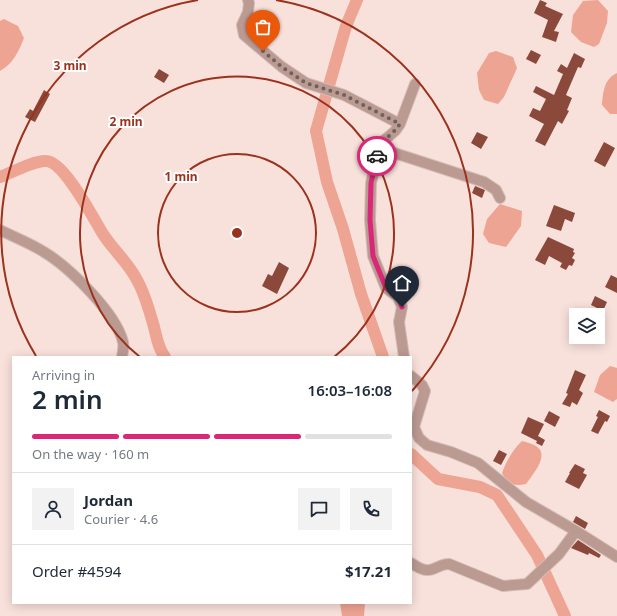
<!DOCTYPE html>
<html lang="en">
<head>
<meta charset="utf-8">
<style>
	body { margin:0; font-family:"Noto Sans",sans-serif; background:#f2f2f3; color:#1f2937; height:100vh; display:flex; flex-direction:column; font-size:15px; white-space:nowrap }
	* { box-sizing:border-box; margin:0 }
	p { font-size:13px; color:#747a83 }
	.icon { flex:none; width:22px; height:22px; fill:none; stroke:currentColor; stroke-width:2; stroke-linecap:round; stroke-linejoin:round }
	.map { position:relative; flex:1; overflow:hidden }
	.side { position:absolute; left:12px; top:356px; width:400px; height:248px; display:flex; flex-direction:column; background:#fff; border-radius:0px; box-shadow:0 2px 10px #0003 }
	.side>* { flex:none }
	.tools { position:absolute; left:569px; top:308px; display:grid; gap:8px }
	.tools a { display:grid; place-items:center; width:36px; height:36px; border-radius:0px; background:#fff; box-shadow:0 2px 10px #0003; font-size:20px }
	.pin { position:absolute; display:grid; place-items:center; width:34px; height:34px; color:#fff; margin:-41px -17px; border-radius:50% 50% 50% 0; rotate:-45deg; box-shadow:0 0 4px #0007 }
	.pin .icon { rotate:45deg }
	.courier { position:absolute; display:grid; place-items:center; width:40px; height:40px; margin:-20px; border:3px solid #db2777; border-radius:50%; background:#fff; color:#222; box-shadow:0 1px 5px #0007 }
	.headline em { font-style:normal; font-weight:600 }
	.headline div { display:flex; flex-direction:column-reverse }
	.headline { display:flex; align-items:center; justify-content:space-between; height:68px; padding:0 20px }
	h1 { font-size:26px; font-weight:600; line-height:30px }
	.bar { display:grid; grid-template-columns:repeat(4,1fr); gap:6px 4px; align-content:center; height:48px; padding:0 20px }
	.bar i { height:5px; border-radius:3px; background:#e0e1e3 }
	.bar .selected { background:#db2777 }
	.bar p { grid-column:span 4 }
	.line { display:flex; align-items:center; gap:10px; padding:0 20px; border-top:1px solid #e0e1e3 }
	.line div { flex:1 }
	.round { display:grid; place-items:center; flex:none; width:42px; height:42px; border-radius:0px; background:#f2f2f3 }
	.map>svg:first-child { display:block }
	.water { fill:#eea493 }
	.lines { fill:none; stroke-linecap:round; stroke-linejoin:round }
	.river { stroke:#eea493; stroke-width:12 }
	.building { fill:#8b493c }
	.minor-casing { stroke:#d2bdb8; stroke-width:12 }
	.minor { stroke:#bb9a92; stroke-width:10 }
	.done { stroke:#6e605d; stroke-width:4; stroke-dasharray:0 7.2 }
	.route { stroke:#db2777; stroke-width:5 }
	.ring { fill:none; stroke:#9b321d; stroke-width:2 }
	.centre { fill:#9b321d; stroke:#fff; stroke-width:2 }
	.ring-label { font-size:12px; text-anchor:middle; font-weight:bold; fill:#9b321d; stroke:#fff; stroke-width:4; stroke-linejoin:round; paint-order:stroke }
</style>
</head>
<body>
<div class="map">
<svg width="617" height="616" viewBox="0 0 617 616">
	<rect width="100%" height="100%" fill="#f9e1db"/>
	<!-- water -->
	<path class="water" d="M 598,0 L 608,11 L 607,23 L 599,44 L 594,47 L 581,42 L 571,32 L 573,15 L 583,1 Z
		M 4,19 L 18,26 L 24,38 C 19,51 13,64 0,71 L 0,21 Z
		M 496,51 L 513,57 L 517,68 L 504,97 L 498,104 L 484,100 L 479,90 L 477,73 L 489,53 Z
		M 617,73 L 617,114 L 610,114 L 602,105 C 603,92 604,79 617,73 Z
		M 500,204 L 522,211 L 521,226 L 506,247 L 489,243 L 483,234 L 487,219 Z
		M 610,366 L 617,368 L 617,399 L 613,402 L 594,392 L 600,375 Z
		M 522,441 C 526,442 530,443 534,445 C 552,453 533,474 526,484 C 514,487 507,484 502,473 C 506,462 513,449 522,441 Z
		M 340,603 L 365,603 L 364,616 L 342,616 Z"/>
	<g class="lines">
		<!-- river -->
		<path class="river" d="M 357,0 L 346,26 L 316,131 L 327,182 L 343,229 L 361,294 L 383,357
			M 0,177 C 11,173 35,160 46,161 C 64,161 93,218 103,234 C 113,250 128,262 137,280 C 144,292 148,306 152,320 C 156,332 157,347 165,357
			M 411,454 L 438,479 L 480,487 L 497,495 L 537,555 L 565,616"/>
	</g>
	<!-- building -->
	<path class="building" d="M 540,0 L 547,3 L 545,6 L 563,14 L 554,31 L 559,32 L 556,42 L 542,37 L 548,20 L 534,13 Z
		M 531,50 L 541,55 L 536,64 L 526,59 Z
		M 574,53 L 585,59 L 581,68 L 578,67 L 566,95 L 572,98 L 567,110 L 569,111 L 562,124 L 558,121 L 545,146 L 535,141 L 544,124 L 529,116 L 533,108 L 540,111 L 546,99 L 533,92 L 536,86 L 554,95 L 563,74 L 557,71 L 561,64 L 567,68 Z
		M 159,69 L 169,75 L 164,83 L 154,77 Z
		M 44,90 L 50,94 L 35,122 L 25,117 L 30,109 L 33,111 Z
		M 477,132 L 488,137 L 481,149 L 471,143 Z
		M 604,142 L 615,148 L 605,167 L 594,161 Z
		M 475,186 L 485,190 L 482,198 L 472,193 Z
		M 554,205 L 575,213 L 572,222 L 565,219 L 561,231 L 546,226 Z
		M 548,237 L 574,249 L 573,252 L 575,253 L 572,258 L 575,260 L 572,266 L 569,265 L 566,270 L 560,267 L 562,263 L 549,256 L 545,265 L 535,260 Z
		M 279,262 L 289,268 L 277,294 L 262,286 L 268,274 L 272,276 Z
		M 611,275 L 617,278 L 617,293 L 605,287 Z
		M 595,296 L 607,302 L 603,311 L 591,305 Z
		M 575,370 L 586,375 L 579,390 L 583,393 L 577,405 L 572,402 L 570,407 L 562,404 L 568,394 L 566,393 Z
		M 599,410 L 610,416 L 607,422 L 605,421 L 598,434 L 591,431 L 598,417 L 596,416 Z
		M 549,411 L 560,417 L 555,427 L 544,421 Z
		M 528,417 L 544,424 L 538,436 L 545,440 L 542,446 L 536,443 L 537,441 L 521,433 Z
		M 499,450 L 507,454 L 501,465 L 493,461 Z
		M 575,464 L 585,469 L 583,473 L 587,475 L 579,489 L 565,482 L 570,473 L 569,473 Z
		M 576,516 L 588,523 L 585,529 L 573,522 Z
		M 578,540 L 601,555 L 599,558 L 589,553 L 588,555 L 571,548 Z"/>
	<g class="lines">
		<!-- minor casing -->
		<g class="minor-casing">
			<path id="minor" d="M 248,0 L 249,3 L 248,12 L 242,25 L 244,35 L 282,67 L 306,83 L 344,95 L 400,124
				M 379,148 L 484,182 L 496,190 L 500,198
				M 0,230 C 14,237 30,243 44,252 C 69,267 116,313 123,342 C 124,346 123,352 122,357
				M 404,357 L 399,322 L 402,307 L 398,297 L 386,288 L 373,256 L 370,220 L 371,183 L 379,148 L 382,142 L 395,131 L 400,124 L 415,84
				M 411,376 L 422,385 L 425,391 L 414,427 L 419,438 L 427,445 L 451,452 L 478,463 L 526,502 L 576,531 L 617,557
				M 411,563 C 416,566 421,570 427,570 C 434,571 441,563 449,564 L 503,586 L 527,584 L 559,554 L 576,531"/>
		</g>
		<!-- minor -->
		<use href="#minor" class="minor"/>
	</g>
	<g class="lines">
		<!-- done -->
		<path class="done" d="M 263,51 L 282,67 L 306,83 L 344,95 L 400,124 C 390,138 382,137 377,156"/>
		<!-- route -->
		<path class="route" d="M 377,156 L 371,183 L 370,220 L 373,256 L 386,288 L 398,297 L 402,307"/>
	</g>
	<!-- distance rings -->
	<g class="ring">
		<circle cx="237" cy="233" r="79"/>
		<path d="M140 357A157 157 0 1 1 334 357"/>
		<path d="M36 356A236 236 0 0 1 198 0M276 0A236 236 0 0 1 412 391"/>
	</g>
	<circle cx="237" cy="233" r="6" class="centre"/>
	<g class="ring-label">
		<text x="70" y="70">3 min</text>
		<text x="126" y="126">2 min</text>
		<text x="181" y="181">1 min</text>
	</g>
</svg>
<div class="tools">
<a><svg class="icon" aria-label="layers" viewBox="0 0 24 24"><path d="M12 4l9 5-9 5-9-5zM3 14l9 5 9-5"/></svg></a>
</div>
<div class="pin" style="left:263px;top:51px;background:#ea580c"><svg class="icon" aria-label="bag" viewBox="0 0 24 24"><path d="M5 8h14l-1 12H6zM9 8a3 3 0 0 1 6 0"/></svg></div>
<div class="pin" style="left:402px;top:307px;background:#1f2937"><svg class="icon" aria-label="home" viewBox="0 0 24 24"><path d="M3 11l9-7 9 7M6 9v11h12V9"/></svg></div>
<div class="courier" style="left:377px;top:156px"><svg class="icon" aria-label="car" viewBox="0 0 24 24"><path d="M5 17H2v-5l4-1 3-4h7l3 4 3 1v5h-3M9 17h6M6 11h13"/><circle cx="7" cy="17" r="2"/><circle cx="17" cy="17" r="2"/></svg></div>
<section class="side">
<div class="headline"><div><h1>2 min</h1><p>Arriving in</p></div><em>16:03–16:08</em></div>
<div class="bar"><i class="selected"></i><i class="selected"></i><i class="selected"></i><i></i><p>On the way · 160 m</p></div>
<div class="line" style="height:72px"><a class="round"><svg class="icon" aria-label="person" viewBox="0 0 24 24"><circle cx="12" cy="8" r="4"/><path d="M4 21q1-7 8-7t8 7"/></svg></a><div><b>Jordan</b><p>Courier · 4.6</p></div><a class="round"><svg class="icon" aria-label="chat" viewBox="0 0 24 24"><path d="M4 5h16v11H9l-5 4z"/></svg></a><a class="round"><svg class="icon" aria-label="phone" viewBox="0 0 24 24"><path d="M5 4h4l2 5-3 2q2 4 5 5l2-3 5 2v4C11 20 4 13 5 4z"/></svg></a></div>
<div class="line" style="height:52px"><div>Order #4594</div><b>$17.21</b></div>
</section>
</div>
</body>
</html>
